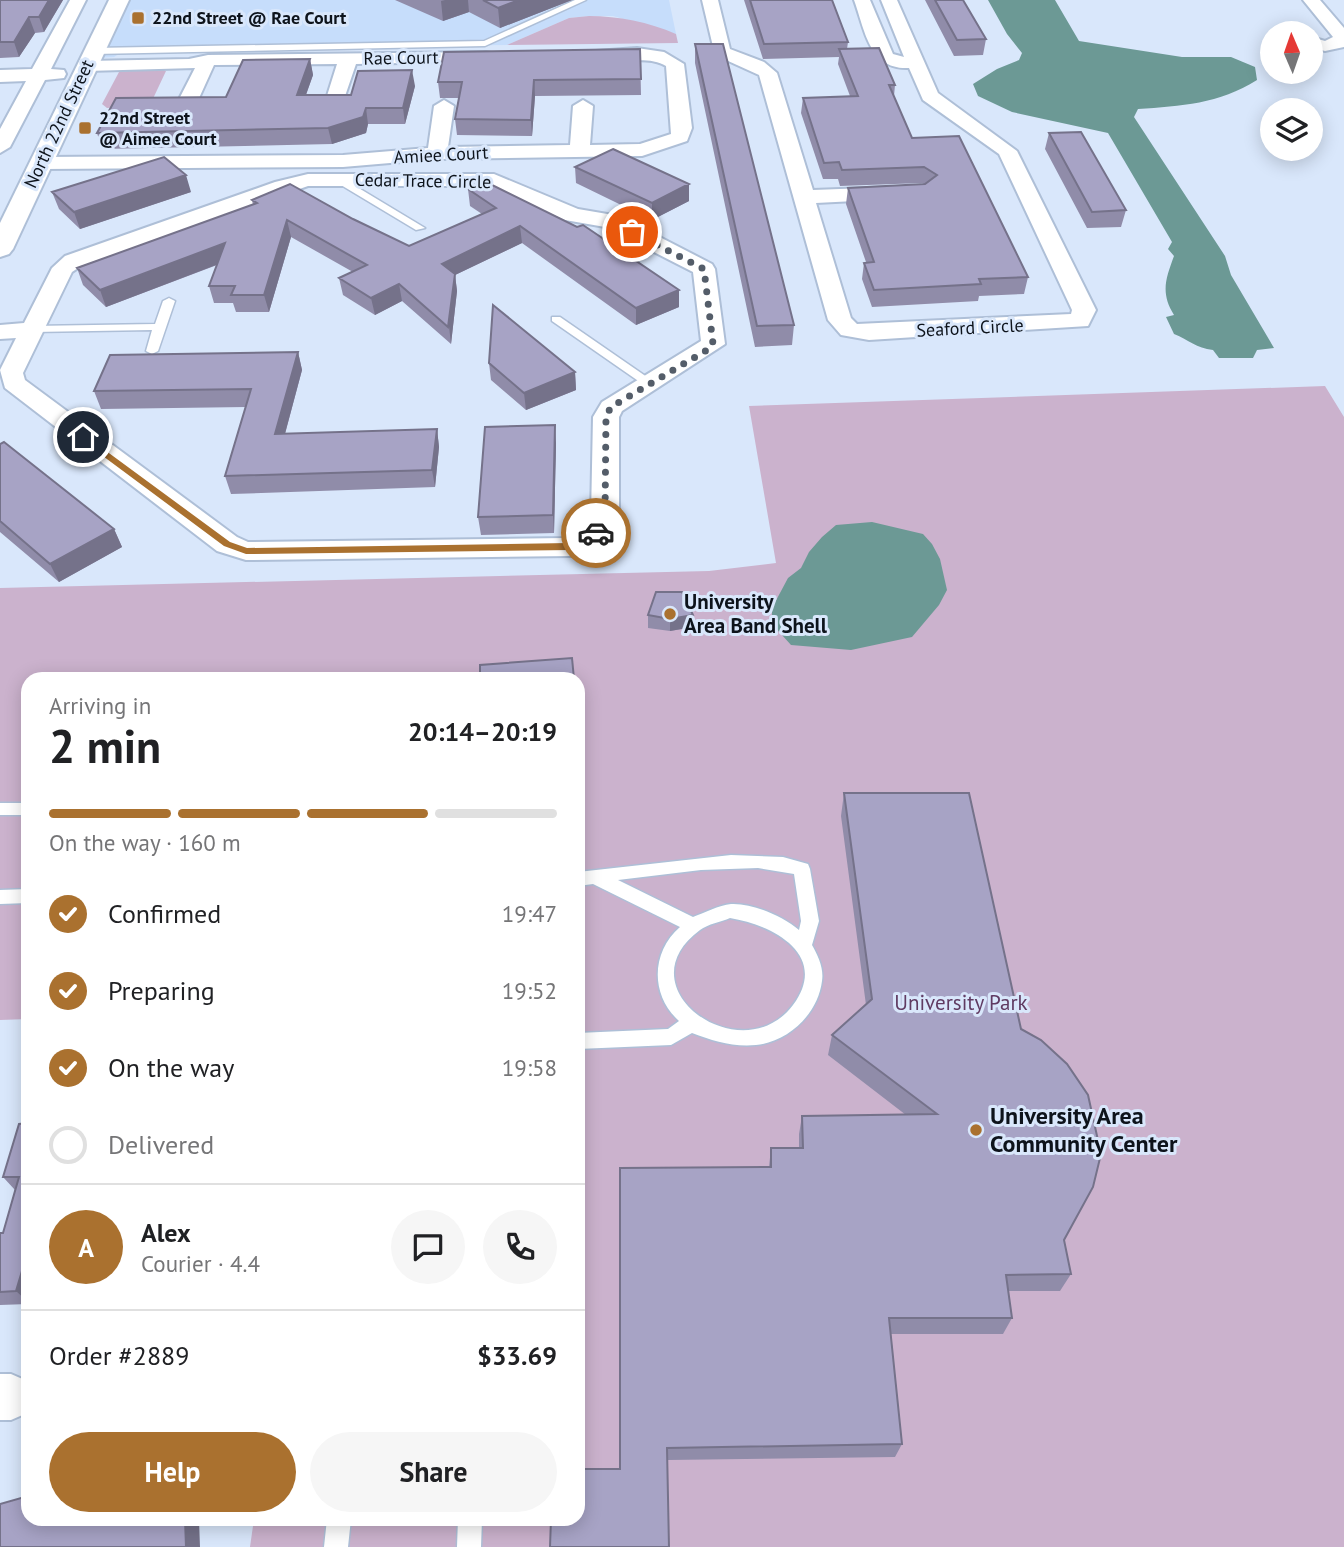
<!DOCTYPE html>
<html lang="en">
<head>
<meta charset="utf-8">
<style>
	body { margin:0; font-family:"PT Sans",sans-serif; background:#f6f6f6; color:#202124; height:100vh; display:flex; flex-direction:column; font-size:26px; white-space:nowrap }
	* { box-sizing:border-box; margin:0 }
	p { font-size:23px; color:#757577 }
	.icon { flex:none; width:38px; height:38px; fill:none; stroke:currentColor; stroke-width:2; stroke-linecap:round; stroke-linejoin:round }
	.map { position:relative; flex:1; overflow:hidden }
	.details { position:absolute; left:21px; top:672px; width:564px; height:854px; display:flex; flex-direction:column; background:#fff; border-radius:21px; box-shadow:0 4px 18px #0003 }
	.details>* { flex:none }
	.needle { width:46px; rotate:358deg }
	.buttons { position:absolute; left:1260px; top:21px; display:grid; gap:14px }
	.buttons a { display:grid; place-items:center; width:63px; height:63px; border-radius:50%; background:#fff; box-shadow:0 4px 18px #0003; font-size:35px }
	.pin { position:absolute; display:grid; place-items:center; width:60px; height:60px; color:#fff; margin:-30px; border:4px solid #fff; border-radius:50%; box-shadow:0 2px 7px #0007 }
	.courier { position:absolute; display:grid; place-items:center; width:70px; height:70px; margin:-35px; border:5px solid #aa712f; border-radius:50%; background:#fff; color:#222; box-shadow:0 2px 9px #0007 }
	.headline em { font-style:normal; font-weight:700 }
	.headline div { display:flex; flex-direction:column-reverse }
	.headline { display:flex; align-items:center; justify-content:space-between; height:119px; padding:0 28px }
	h1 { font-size:46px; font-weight:700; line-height:52px }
	.bar { display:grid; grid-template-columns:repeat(4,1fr); gap:10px 7px; align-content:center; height:84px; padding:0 28px }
	.bar i { height:9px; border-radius:5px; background:#e0e0e0 }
	.bar .selected { background:#aa712f }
	.bar p { grid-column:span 4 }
	.line { display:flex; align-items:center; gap:18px; padding:0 28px; border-top:2px solid #e0e0e0 }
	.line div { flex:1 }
	.round { display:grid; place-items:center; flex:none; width:74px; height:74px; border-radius:37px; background:#f6f6f6 }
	ol { padding:0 28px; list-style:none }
	li { display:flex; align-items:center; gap:21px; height:77px }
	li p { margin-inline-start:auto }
	li .icon { padding:7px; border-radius:50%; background:#aa712f; color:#fff; stroke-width:4 }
	li:last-child { color:#757577 }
	li i { width:38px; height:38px; border:4px solid #e0e0e0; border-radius:50% }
	.button { display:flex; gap:14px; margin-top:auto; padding:14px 28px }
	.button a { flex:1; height:80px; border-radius:42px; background:#aa712f; color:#fff; font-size:28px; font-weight:700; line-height:80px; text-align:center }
	.button a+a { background:#f6f6f6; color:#202124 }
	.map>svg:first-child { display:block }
	.built { fill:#c6ddfb }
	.green { fill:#cbb2cd }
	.water { fill:#6c9995 }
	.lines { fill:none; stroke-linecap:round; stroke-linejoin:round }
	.lane-casing { stroke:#aebfd7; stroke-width:3 }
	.street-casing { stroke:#aebfd7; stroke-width:4 }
	.secondary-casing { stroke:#aebfd7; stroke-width:4 }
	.lane { fill:#fff; fill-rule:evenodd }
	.street { fill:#fff; fill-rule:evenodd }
	.secondary { fill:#fff; fill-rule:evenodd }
	.wall { fill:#908ca9 }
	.shaded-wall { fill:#75728a }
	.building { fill:#a7a3c5; stroke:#75728a; stroke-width:2 }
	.route { fill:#aa712f }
	.done { stroke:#545d69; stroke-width:7; stroke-dasharray:0 12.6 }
	.poi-dot { fill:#aa712f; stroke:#d9e7fb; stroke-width:2.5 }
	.labels { text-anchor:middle; stroke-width:6; stroke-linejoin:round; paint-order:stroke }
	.far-poi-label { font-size:18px; font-weight:bold; fill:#0d131b; stroke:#d9e7fb; text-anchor:start }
	.far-street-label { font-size:18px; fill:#0d131b; stroke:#d9e7fb }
	.poi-label { font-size:21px; font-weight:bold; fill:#0d131b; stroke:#d9e7fb; text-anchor:start }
	.park-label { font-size:21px; fill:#603b62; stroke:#d9e7fb }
	.near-poi-label { font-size:24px; font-weight:bold; fill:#0d131b; stroke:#d9e7fb; text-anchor:start }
</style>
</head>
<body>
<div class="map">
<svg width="1344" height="1547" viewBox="0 0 1344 1547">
	<rect width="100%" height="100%" fill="#d9e7fb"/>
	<!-- built -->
	<path class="built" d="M 127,0 L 669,0 L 676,34 L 613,16 L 589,16 L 569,18 L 507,45 L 125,50 L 114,57 L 98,58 Z"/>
	<!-- green -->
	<path class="green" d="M 589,16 C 618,16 649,22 676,34 L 678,43 L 507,45 L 569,18 Z
		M 158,68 L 166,71 L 150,105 L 107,108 L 102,104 L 119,72 Z
		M 1325,386 L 1344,417 L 1344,1547 L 250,1547 L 254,1519 L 578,1519 L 578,679 L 28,679 L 28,1019 L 0,1020 L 0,588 L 709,571 L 776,563 L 749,406 Z"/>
	<!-- water -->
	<path class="water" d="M 988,0 L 1055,0 L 1079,41 L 1182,57 L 1231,57 L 1255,67 L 1257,80 C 1219,104 1181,106 1138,109 L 1134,117 L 1225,256 L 1231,275 L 1274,348 L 1257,350 L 1253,358 L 1219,358 L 1213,350 C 1196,348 1189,340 1174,334 L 1166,317 L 1174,315 C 1160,293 1166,278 1174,256 L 1168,249 L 1172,242 L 1108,133 L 1012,112 L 978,96 L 973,84 L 997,69 L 1019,60 L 1022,53 L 1007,34 Z
		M 872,522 L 923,534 L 932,544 L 940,559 L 947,590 L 939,605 L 912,637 L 851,650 L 791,645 L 772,624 L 772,608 L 788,578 L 801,568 L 809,552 L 822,537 L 836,525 Z"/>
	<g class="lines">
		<!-- lane casing -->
		<g class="lane-casing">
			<path id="lane" d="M 575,0 L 586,0 L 485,46 L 94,54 L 90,51 L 94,48 L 484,41 Z
				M 336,178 L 342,178 L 425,228 L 416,230 L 336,182 Z
				M 169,298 L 175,301 L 158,351 L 152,354 L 146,351 L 152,330 L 33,332 L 27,329 L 33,326 L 155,324 L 163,301 Z
				M 552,317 L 560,317 L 657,384 L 651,388 L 647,387 L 552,321 Z
				M 0,803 L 28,803 L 28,815 L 0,815 Z
				M 731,855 L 783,857 L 808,864 L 810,869 L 819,921 L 812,945 C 818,956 824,968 822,981 C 818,1014 788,1042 756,1045 C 732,1047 713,1041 692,1033 L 671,1045 L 578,1049 L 578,1033 L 668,1029 L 679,1021 C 650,995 651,952 680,927 L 593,884 L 578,886 L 578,872 ZM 758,868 L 794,874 L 801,921 L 799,930 C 782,916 753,903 731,904 C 719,905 704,913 693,917 L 618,880 L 701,870 ZM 730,918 C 773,925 830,955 793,1005 C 742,1073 621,988 700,930 C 708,924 721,922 730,918 Z
				M 28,889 L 28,903 L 0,904 L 0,890 Z
				M 327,1519 L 351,1519 L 348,1547 L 324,1547 Z
				M 458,1519 L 482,1519 L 481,1547 L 457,1547 Z"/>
		</g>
		<!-- street casing -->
		<g class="street-casing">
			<path id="street" d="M 70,0 L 86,0 L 51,69 L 64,70 L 66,74 L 64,78 L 45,80 L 10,147 L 0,153 L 0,129 L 26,81 L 0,82 L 0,70 L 32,69 Z
				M 702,0 L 718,0 L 730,49 L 764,62 L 777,73 L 813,190 L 894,187 L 904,193 L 894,199 L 816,203 L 851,318 L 857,324 L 1071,314 L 1072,310 L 999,154 L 923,100 L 909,68 C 869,70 865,30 854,0 L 870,0 L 893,54 L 904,57 L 881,0 L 897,0 L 938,93 L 1017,151 L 1096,310 L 1088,326 L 869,340 L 841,335 L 828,320 L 759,75 L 715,55 Z
				M 1303,0 L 1320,0 L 1344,28 L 1344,47 L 1325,51 L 1311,47 L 1311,37 L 1325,41 L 1333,37 Z
				M 637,48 L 664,52 L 684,64 L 692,128 L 687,141 L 642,156 L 437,159 L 343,167 L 43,169 L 33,163 L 43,157 L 343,155 L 428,148 L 434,106 L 444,100 L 454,106 L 448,147 L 570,145 L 573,106 L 583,100 L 593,106 L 590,145 L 640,144 L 671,134 L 666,66 C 644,52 600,70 587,56 L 596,51 Z
				M 486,52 L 492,53 L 495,57 L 492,61 L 356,64 L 344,99 L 335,105 L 326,99 L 337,64 L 214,65 L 195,107 L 185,113 L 175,107 L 195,68 L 87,71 L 78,66 L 87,61 L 189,59 L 208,55 Z
				M 308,174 L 494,174 L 578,209 L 619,216 L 712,264 L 715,269 L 725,344 L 622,411 L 619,417 L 619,517 L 607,539 L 571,556 L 246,560 L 217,551 L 5,388 L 0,370 L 16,338 L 0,339 L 0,325 L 24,323 L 52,268 L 65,256 L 275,182 ZM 308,186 L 491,186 L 565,220 L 605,227 L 693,272 L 701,341 L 602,402 L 593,417 L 591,517 L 586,527 L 566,538 L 248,542 L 237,537 L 25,380 L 23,373 L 72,272 L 81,266 Z
				M 0,1374 L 11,1374 L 27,1381 L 27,1413 L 11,1420 L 0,1420 Z"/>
		</g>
		<!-- secondary casing -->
		<g class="secondary-casing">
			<path id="secondary" d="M 109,0 L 129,0 L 13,249 L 9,254 L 0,257 L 0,223 Z"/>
		</g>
		<!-- lane -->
		<use href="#lane" class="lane"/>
		<!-- street -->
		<use href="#street" class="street"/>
		<!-- secondary -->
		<use href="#secondary" class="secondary"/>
	</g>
	<!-- wall -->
	<path class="wall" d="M 0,0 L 63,0 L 44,32 L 35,33 L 19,57 L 0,58 Z
		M 395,0 L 572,0 L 500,28 L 469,12 L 443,21 Z
		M 744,0 L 832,0 L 848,42 L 847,49 L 895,85 L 894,96 L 912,138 L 1028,277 L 1024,294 L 979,296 L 978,301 L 872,307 L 862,279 L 864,263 L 866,262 L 846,204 L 848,188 L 924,184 L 922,183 L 840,186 L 838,179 L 823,179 L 801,113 L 803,98 L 850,96 L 838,64 L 839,57 L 763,59 Z
		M 925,0 L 963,0 L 986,39 L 983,55 L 954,56 Z
		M 695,44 L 794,325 L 792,345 L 755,347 L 695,63 Z
		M 640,49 L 641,95 L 535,96 L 532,136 L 457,135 L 455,119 L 459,98 L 440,98 L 438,82 Z
		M 310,59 L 313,75 L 306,95 L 351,95 L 415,86 L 405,124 L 368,124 L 366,133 L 332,144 L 102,149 L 97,133 L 226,97 Z
		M 1049,133 L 1126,210 L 1121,227 L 1087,228 L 1045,149 Z
		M 575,167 L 689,201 L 652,220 L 576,183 Z
		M 468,189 L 679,290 L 679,307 L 636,325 L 522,243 L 455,275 L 457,291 L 451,344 L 402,301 L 375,315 L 343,295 L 339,278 L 353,272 L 291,237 L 269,312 L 236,312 L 233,303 L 214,303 L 209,286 L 217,265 L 106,307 L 83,285 L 77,268 L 253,205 L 252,200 L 353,219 L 409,246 L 482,214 L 470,206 Z
		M 52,192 L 191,192 L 80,229 L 59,209 Z
		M 298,352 L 302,370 L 285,434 L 437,429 L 439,447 L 435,487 L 231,494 L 225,476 L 246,407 L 101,409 L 94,391 Z
		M 489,363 L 575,372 L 576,390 L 526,410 L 491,380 Z
		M 556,443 L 554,533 L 481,535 L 478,517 Z
		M 0,444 L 114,529 L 122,547 L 59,582 L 0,532 Z
		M 648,615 L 693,615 L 693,627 L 670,631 L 648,628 Z
		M 578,716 L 582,766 L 578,766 Z
		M 844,793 L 1064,1240 L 1071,1274 L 1060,1291 L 1008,1291 L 1012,1318 L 1003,1334 L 891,1334 L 902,1444 L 895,1457 L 668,1460 L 620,1469 L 769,1167 L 771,1148 L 799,1148 L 799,1134 L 802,1116 L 906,1115 L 828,1055 L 832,1035 L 866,1005 L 841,816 Z
		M 28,1123 L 28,1304 L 0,1305 L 0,1233 L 3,1233 L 15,1190 L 3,1177 Z"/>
	<!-- shaded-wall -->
	<path class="shaded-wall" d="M 49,0 L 63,0 L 44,32 L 39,17 Z
		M 445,0 L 468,0 L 469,12 L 443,21 L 441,1 Z
		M 519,0 L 572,0 L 500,28 L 498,8 Z
		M 29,17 L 35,33 L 19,57 L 14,42 Z
		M 310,59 L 313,75 L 300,111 L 297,95 Z
		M 412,70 L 415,86 L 405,124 L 403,108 Z
		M 534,80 L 535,96 L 532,136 L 531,120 Z
		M 366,108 L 368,124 L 366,133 L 332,144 L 328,128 Z
		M 186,175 L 191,192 L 80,229 L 74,212 Z
		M 689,184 L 689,201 L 652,220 L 652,203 Z
		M 287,220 L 291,237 L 269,312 L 264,295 Z
		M 520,226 L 522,243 L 455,275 L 457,291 L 451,344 L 442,264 Z
		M 225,243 L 229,260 L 106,307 L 100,290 Z
		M 399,284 L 402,301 L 375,315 L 371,298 Z
		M 679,290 L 679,307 L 636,325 L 636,308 Z
		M 298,352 L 302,370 L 280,452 L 275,434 Z
		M 575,372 L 576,390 L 526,410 L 524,393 Z
		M 555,425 L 556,443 L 554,533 L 553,515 Z
		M 437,429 L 439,447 L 435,487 L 432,470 Z
		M 114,529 L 122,547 L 59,582 L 50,564 Z
		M 693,615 L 693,627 L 670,631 L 670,619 Z
		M 25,1261 L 28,1264 L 28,1302 L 16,1291 Z
		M 185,1519 L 199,1519 L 200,1547 L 186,1547 Z"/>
	<!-- building -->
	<path class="building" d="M 0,0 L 49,0 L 39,17 L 29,17 L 14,42 L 0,42 Z
		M 483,0 L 519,0 L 498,8 Z
		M 750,0 L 832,0 L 848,42 L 764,44 Z
		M 935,0 L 963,0 L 986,39 L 957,40 Z
		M 695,44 L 723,44 L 794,325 L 757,326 Z
		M 879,48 L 895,85 L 889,85 L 912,138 L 959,136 L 1028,277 L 979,279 L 981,284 L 874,290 L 864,263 L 874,262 L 848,188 L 925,184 L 937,175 L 924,167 L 842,170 L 839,162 L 824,163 L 803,98 L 858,96 L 839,49 Z
		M 640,49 L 641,79 L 534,80 L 531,120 L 455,119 L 462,82 L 438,82 L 444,52 Z
		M 310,59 L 297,95 L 351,95 L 358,71 L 412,70 L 403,108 L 366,108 L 363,117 L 328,128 L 97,133 L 116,98 L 226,97 L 243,60 Z
		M 1081,132 L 1126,210 L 1092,212 L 1049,133 Z
		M 613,149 L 689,184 L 652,203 L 575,167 Z
		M 164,157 L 186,175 L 74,212 L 52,192 Z
		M 476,177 L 577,227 L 583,225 L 679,290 L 636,308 L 520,226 L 442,264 L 455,274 L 448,327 L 399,284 L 371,298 L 339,278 L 367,265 L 287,220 L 264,295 L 231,295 L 235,286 L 209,286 L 225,243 L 100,290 L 77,268 L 257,203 L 252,200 L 290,184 L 353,219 L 409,246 L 496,208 L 468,189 Z
		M 493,305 L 575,372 L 524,393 L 489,363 Z
		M 298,352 L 275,434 L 437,429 L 432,470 L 225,476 L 251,389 L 94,391 L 110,355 Z
		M 555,425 L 553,515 L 478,517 L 485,427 Z
		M 4,442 L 114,529 L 50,564 L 0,521 L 0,444 Z
		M 656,592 L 682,592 L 693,615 L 670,619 L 648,615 Z
		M 572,658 L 574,679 L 480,679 L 480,665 Z
		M 578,716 L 580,748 L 578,749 Z
		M 844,793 L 969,793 L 1021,1029 L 1041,1040 L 1067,1064 L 1088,1095 L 1101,1154 L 1093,1187 L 1064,1240 L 1071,1274 L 1006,1275 L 1012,1318 L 889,1318 L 902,1444 L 667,1448 L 669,1547 L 550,1547 L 551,1519 L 578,1519 L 578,1469 L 620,1469 L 620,1168 L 771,1167 L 771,1148 L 803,1148 L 802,1116 L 937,1114 L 832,1035 L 872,999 Z
		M 28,1123 L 28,1261 L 25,1261 L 16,1291 L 0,1292 L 0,1233 L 3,1233 L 19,1177 L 3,1177 L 19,1124 Z
		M 28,1496 L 28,1519 L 185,1519 L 186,1547 L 0,1547 L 0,1504 Z"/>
	<!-- route -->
	<path class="route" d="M 83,434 L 230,542 L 247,548 L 569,543 L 593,531 L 601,533 L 571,550 L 246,554 L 224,546 L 80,439 Z"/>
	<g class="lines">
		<!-- done -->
		<path class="done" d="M 596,533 L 605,517 L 606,416 L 611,407 L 707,350 L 713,344 L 704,269 L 632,232"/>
	</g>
	<!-- markers -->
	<g class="poi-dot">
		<rect x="131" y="11" width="14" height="14" rx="3.5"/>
		<rect x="78" y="121" width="14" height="14" rx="3.5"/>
		<circle cx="670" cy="614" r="7"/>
		<circle cx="976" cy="1130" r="7"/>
	</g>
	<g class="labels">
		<!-- far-poi labels -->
		<g class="far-poi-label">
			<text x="152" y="24">22nd Street @ Rae Court</text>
			<text x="99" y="124">22nd Street<tspan x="99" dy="21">@ Aimee Court</tspan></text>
		</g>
		<!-- far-street labels -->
		<g class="far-street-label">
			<text transform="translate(401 58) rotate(-1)" y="6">Rae Court</text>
			<text transform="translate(59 124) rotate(-65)" y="6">North 22nd Street</text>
			<text transform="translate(441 155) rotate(-3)" y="6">Amiee Court</text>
			<text transform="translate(423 181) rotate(1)" y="6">Cedar Trace Circle</text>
			<text transform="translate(970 328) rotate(-3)" y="6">Seaford Circle</text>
		</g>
		<!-- poi labels -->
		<g class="poi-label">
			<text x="684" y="609">University<tspan x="684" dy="24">Area Band Shell</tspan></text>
		</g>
		<!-- park labels -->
		<g class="park-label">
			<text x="961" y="1010">University Park</text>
		</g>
		<!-- near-poi labels -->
		<g class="near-poi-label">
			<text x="990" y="1124">University Area<tspan x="990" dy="28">Community Center</tspan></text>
		</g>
	</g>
</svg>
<div class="buttons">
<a><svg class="needle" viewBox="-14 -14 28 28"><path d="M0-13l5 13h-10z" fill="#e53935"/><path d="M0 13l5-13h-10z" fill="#757577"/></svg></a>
<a><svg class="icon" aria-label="layers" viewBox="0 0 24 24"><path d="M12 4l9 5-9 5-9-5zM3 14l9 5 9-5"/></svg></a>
</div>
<div class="pin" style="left:632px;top:232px;background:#ea580c"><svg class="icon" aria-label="bag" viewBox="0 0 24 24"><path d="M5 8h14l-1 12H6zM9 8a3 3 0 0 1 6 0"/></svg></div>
<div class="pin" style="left:83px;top:437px;background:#1f2937"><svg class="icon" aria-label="home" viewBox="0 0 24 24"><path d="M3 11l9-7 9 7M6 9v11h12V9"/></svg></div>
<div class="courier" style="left:596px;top:533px"><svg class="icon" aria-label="car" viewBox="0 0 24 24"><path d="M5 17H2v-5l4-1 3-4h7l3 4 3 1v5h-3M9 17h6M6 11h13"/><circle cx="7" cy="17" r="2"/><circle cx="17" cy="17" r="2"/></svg></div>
<section class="details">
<div class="headline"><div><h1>2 min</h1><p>Arriving in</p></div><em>20:14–20:19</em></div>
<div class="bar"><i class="selected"></i><i class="selected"></i><i class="selected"></i><i></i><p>On the way · 160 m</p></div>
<ol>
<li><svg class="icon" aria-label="check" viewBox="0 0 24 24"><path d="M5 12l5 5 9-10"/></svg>Confirmed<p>19:47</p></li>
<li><svg class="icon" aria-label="check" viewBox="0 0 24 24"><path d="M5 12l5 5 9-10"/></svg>Preparing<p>19:52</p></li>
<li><svg class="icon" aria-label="check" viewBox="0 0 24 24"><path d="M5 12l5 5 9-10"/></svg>On the way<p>19:58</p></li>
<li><i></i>Delivered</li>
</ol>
<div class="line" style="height:126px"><b class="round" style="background:#aa712f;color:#fff">A</b><div><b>Alex</b><p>Courier · 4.4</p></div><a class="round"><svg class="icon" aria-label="chat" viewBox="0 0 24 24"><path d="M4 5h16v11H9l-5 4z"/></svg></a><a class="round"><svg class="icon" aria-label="phone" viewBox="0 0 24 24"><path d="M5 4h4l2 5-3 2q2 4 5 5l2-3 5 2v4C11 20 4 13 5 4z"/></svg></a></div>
<div class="line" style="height:91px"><div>Order #2889</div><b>$33.69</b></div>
<div class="button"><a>Help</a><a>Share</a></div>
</section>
</div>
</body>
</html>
